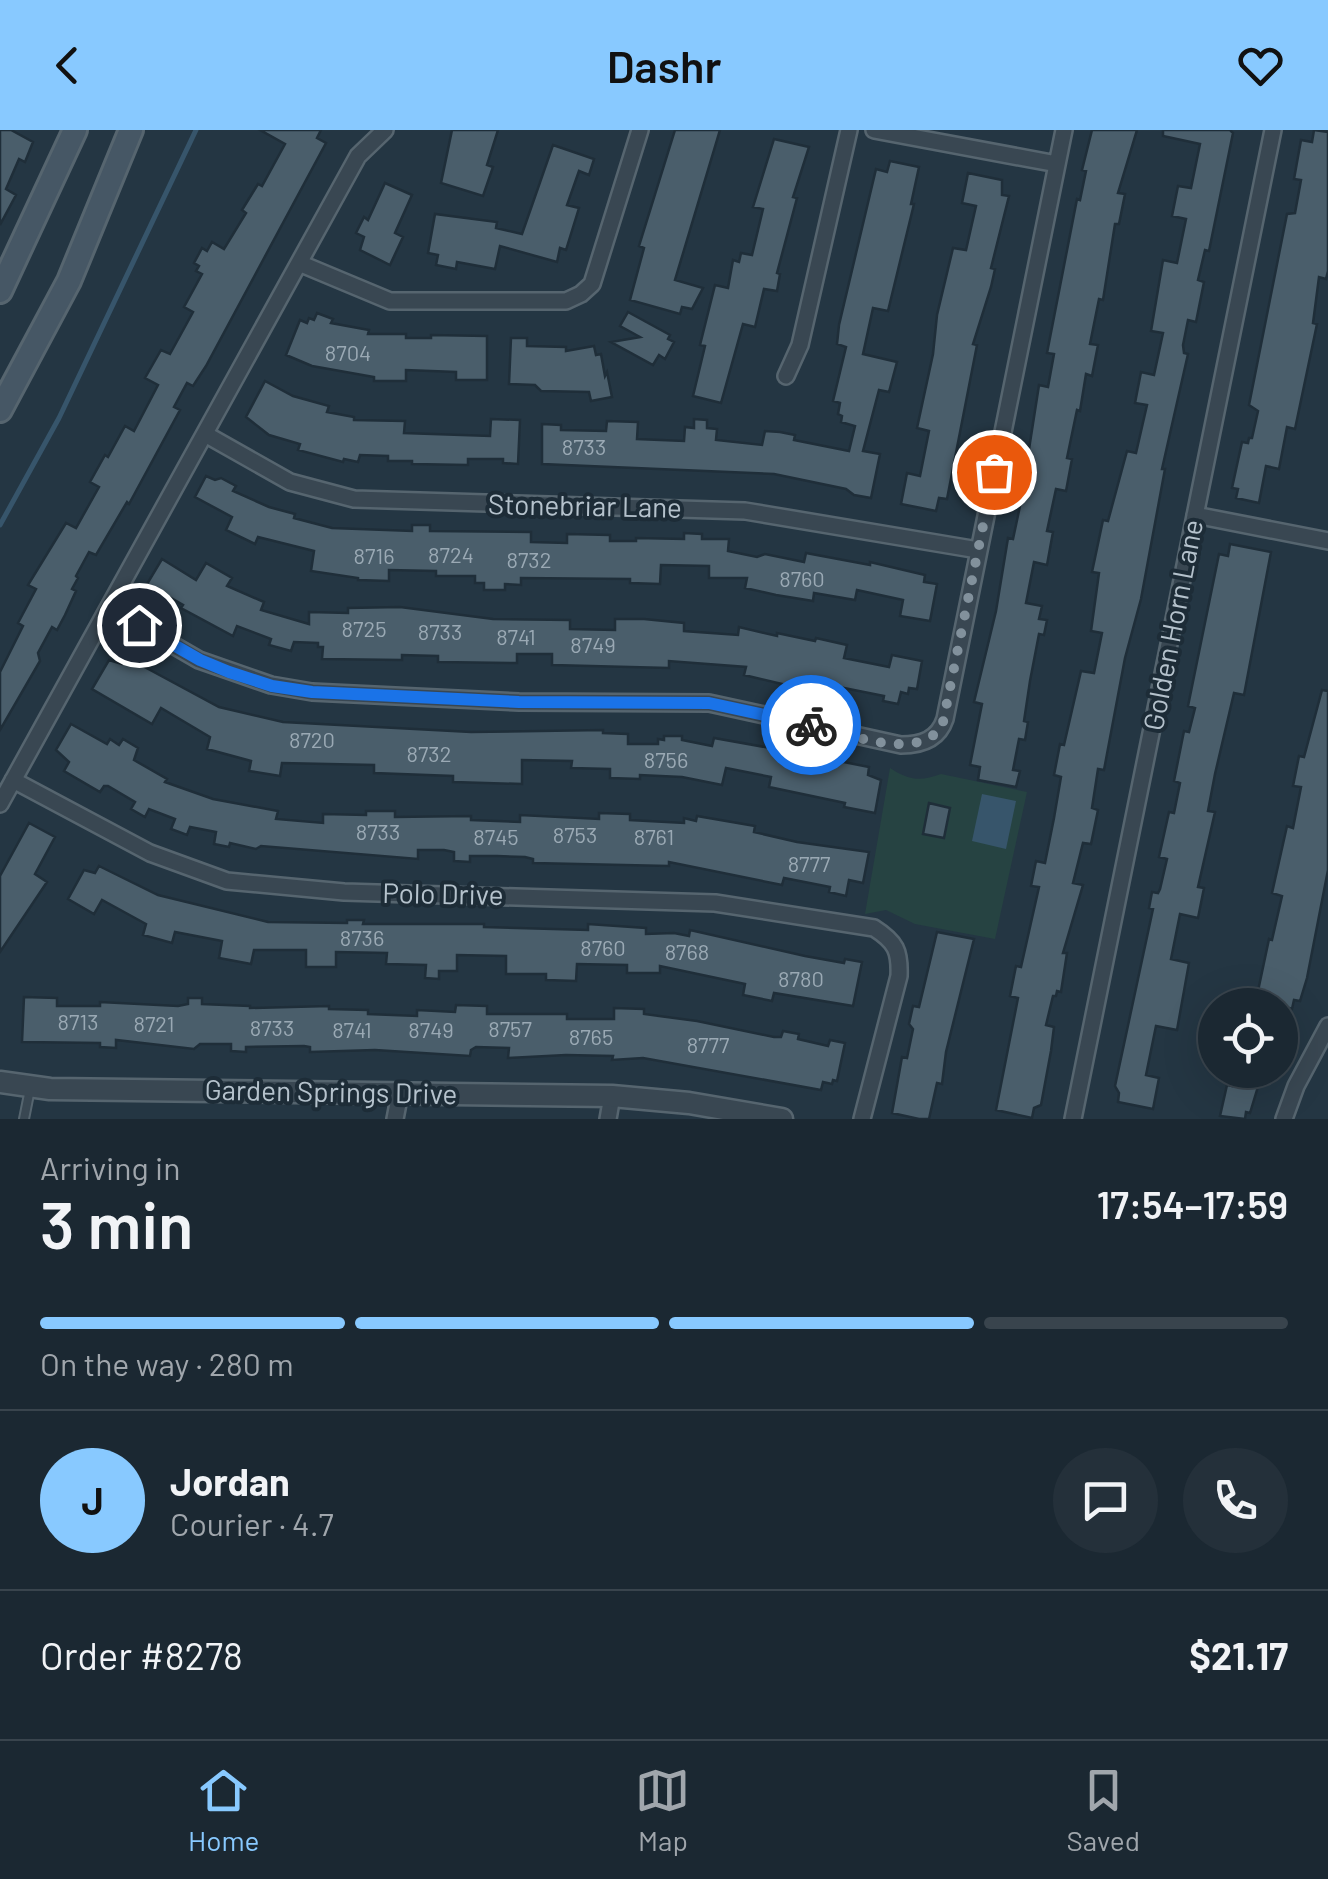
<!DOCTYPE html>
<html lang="en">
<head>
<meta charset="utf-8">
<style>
	body { margin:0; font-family:Barlow,sans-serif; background:#24303a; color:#f1f3f6; height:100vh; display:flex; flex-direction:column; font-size:38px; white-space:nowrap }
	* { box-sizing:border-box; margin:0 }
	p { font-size:32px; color:#a0a6ac }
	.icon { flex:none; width:55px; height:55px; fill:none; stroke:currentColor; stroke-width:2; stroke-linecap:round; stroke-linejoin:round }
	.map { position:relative; height:989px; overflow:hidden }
	.details { display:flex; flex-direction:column; background:#1b2832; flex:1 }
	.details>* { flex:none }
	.fabs { position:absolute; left:1198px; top:858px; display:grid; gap:20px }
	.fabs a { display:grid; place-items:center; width:100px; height:100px; border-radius:50%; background:#1b2832; box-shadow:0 10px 40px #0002,0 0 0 2px #39444d; font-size:50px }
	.pin { position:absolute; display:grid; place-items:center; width:85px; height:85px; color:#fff; margin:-42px; border:5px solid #fff; border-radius:50%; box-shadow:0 2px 10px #0007 }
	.courier { position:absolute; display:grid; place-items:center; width:100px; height:100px; margin:-50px; border:8px solid #1a73e8; border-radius:50%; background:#fff; color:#222; box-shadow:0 2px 12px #0007 }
	.summary em { font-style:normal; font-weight:600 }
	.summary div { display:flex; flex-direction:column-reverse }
	.summary { display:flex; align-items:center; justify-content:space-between; height:170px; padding:0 40px }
	h1 { font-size:65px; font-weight:600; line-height:75px }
	.bar { display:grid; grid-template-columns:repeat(4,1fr); gap:15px 10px; align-content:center; height:120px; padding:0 40px }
	.bar i { height:12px; border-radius:8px; background:#39444d }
	.bar .on { background:#88c9ff }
	.bar p { grid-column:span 4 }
	.line { display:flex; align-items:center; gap:25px; padding:0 40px; border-top:2px solid #39444d }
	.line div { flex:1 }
	.round { display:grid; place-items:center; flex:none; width:105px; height:105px; border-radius:52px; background:#24303a }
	header { display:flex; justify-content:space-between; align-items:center; height:130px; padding:0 40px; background:#88c9ff; color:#111; font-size:45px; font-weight:600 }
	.dock { display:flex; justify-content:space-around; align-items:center; height:140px; border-top:2px solid #39444d; background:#1b2832; font-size:28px; color:#a0a6ac }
	.dock a { display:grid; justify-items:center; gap:5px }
	.dock .on { color:#88c9ff }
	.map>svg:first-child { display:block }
	.green { fill:#264342 }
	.water { fill:#37556b }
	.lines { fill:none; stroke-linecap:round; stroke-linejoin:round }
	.stream { stroke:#37556b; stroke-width:5 }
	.building { fill:#4a5e6b; stroke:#1f2e39; stroke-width:2.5 }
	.service-casing { stroke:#56656f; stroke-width:12 }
	.minor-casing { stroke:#56656f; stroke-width:20 }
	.tertiary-casing { stroke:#56656f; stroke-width:25 }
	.secondary-casing { stroke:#56656f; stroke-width:28 }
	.service { stroke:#394752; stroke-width:8 }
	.minor { stroke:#394752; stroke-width:15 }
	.tertiary { stroke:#394752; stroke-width:20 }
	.secondary { stroke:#465765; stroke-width:22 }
	.done { stroke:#82919c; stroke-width:10; stroke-dasharray:0 18 }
	.route { stroke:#1a73e8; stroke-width:12 }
	.labels { text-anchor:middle; stroke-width:8; stroke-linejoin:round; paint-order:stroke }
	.number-label { font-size:22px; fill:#9aa9b4 }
	.street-label { font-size:28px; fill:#b5c2cc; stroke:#1d2c37 }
</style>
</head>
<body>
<header><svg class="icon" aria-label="back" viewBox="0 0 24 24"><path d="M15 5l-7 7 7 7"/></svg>Dashr<svg class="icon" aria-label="heart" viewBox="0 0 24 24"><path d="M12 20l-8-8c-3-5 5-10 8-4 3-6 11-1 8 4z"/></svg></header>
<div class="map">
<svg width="1328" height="989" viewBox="0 0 1328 989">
	<rect width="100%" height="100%" fill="#243643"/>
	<!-- green -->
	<path class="green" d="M 890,638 C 908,650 920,652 941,644 L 1027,662 L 995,809 L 915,794 L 886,780 L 865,784 Z"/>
	<!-- water -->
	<path class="water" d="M 982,664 L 1016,671 L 1006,719 L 972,711 Z"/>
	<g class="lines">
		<!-- stream -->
		<path class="stream" d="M 0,395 L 59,288 L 196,0"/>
	</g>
	<!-- building -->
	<path class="building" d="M 0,0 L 11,0 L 33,12 L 25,32 L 19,29 L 6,59 L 16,65 L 0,95 Z
		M 260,0 L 321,0 L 317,8 L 326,13 L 206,236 L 193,256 L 187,253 L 174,277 L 180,280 L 129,374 L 127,372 L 96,425 L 89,422 L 76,446 L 78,448 L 72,459 L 76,461 L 65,485 L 57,500 L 52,497 L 38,523 L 40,531 L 0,600 L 0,542 L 23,496 L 18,493 L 36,459 L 28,455 L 66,393 L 76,398 L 99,357 L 90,352 L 105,325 L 108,327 L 125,296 L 134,301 L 158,255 L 145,248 L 161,220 L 170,224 L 193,182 L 184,177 L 202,144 L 196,141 L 199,136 L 194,133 L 202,118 L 207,121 L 212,112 L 224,119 L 246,83 L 242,80 L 258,54 L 262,56 L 285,14 Z
		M 452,0 L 498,0 L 487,35 L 493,37 L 483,66 L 441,53 Z
		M 675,0 L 720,0 L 675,150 L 703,158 L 692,179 L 682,177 L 680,184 L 630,170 L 644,118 L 639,116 Z
		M 1092,0 L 1137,0 L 1118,63 L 1125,64 L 1119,94 L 1115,94 L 1103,170 L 1099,169 L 1090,214 L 1098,215 L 1092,246 L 1086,244 L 1080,281 L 1077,280 L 1067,328 L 1072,329 L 1066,361 L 1056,359 L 1047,401 L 1053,402 L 1047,435 L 1034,432 L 1026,473 L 1042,476 L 1039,489 L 1047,490 L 1044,505 L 1039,504 L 1030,551 L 1024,591 L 1028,592 L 1025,610 L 1019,609 L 1013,640 L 1020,641 L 1016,657 L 978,650 L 980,637 L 970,635 L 982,574 L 974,572 L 996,481 L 1008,408 L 1013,409 L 1020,376 L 1016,375 L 1016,371 L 1023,332 L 1027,332 L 1039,255 L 1048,257 L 1054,224 L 1047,223 L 1077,69 L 1080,70 L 1086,41 L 1082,40 Z
		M 1163,0 L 1230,0 L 1233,3 L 1209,121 L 1205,120 L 1198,150 L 1204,152 L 1196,192 L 1188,190 L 1183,215 L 1184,223 L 1188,224 L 1162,339 L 1165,339 L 1141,469 L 1125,528 L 1104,640 L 1098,639 L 1092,678 L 1098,680 L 1091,714 L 1083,713 L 1073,753 L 1083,755 L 1063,823 L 1067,823 L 1061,862 L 1057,861 L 1056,866 L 1053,866 L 1046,895 L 1054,897 L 1051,921 L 1041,975 L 1034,978 L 1032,988 L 996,980 L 1018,868 L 1010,866 L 1016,836 L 1021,837 L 1039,757 L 1031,756 L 1036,731 L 1045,733 L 1054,688 L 1061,647 L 1054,645 L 1060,614 L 1064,615 L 1081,541 L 1094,543 L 1102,503 L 1091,501 L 1099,443 L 1092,442 L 1103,390 L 1108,391 L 1127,321 L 1136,323 L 1147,275 L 1135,273 L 1141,242 L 1154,245 L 1163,203 L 1151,201 L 1163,130 L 1177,133 L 1186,89 L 1172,86 L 1178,56 L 1191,58 L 1200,14 L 1163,6 Z
		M 1314,0 L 1328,2 L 1328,141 L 1326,149 L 1319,147 L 1313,193 L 1317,194 L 1295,299 L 1287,297 L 1279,339 L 1266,336 L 1259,373 L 1236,368 L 1238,359 L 1232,358 L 1242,312 L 1248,313 L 1249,308 L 1252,308 L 1258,281 L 1249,275 L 1287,84 L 1295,83 L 1301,50 L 1294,49 L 1301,10 L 1312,12 Z
		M 774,9 L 809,17 L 793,67 L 797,68 L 777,143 L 780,144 L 777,161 L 764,159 L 755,197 L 743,194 L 721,273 L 693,266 L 705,216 L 700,215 L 715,155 L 728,158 L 733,130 L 739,132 L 741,123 L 752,125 L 763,79 L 753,77 Z
		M 553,15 L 594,29 L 589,45 L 579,41 L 567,75 L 579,78 L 566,120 L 560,118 L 557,132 L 500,116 L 495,139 L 457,132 L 456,139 L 436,135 L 438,125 L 428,123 L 435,84 L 497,92 L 496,98 L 522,104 Z
		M 890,31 L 919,37 L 911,74 L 914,74 L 888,181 L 873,178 L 863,224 L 897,232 L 889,262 L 879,260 L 863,321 L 880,324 L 871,368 L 854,365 L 846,359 L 774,344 L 542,334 L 542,294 L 561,295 L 561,300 L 606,301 L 607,291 L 638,292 L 637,309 L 684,311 L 685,297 L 694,298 L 694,289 L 707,290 L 707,298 L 717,299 L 716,310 L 762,315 L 765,301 L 780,302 L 795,305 L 794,310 L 849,321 L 855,296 L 841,292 L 842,286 L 838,284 L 840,273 L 833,271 L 846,217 L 837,214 L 839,195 L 876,39 L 887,42 Z
		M 968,43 L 1002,50 L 1002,65 L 1009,66 L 991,138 L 995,139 L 991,157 L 973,214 L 977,215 L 947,369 L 939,368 L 936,381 L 901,374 L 907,343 L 920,346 L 929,301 L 917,298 L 933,224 L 937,185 L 953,118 L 966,120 L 976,76 L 962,73 Z
		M 385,53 L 412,65 L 395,103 L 403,107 L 390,135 L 360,120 L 364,107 L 356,103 L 364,87 L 368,90 Z
		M 628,182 L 670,205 L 668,209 L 674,212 L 665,229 L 659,225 L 653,235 L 611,212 L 640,207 L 620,196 Z
		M 317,183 L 333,189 L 331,193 L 369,200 L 368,204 L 406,204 L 406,208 L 431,208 L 431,205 L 487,206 L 487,250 L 456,250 L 456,242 L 406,240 L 406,251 L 374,251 L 374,247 L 312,236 L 286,225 L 300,190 L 307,193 L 309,188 L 314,190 Z
		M 511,208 L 527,208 L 527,216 L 566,217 L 566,221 L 594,216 L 596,225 L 601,224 L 605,246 L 607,242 L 612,267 L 591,271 L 589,262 L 541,261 L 535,255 L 509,254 Z
		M 265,251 L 293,266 L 329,276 L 327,282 L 354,287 L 354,290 L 405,291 L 404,303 L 490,306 L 491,289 L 520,290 L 518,334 L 503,333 L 503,329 L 468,329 L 468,335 L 412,334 L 412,331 L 388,331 L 388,326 L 360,325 L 358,332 L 344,329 L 343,332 L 298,320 L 300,314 L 269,305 L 246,287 Z
		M 206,346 L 215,350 L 221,348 L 236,356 L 233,361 L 269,377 L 295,384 L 294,388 L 332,398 L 412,401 L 412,395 L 430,395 L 430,401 L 531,402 L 531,412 L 567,413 L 567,404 L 610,405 L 610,411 L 636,411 L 636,408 L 684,409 L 684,403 L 702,404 L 702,409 L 729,409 L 728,421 L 757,427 L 765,424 L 804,432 L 806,423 L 870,435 L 870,432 L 925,445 L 924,452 L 937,454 L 930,491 L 900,486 L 903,470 L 857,460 L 855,470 L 814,463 L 813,471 L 776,465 L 745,458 L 747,448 L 709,448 L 709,436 L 661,435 L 660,454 L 630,453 L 630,449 L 521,448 L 521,455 L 505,454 L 505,460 L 484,460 L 484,453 L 475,453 L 475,446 L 436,446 L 436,441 L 389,440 L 389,451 L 358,450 L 358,448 L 311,441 L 314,421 L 258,407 L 255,414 L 226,400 L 232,387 L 195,367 Z
		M 1230,414 L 1271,422 L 1244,565 L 1234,563 L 1215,644 L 1208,681 L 1215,682 L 1198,757 L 1204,758 L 1198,788 L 1180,784 L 1171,829 L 1189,833 L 1177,900 L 1156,896 L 1146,945 L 1159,948 L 1153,979 L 1118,972 L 1119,963 L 1115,956 L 1153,779 L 1149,778 L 1152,762 L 1158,763 L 1160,759 L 1167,729 L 1159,727 L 1169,682 L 1174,683 L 1180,653 L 1174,651 L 1184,601 L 1189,602 L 1195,578 L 1188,576 L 1219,424 L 1228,426 Z
		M 162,429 L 196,450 L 206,433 L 232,448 L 227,456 L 264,472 L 261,480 L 309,494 L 309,482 L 348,483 L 348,478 L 400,477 L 493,489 L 570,490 L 570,499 L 615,500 L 615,489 L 644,489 L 684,493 L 684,501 L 738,505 L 739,497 L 777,506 L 777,503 L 815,511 L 816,508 L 847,515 L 844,528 L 889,537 L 892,525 L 922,531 L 917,559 L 909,558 L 908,564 L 901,562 L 898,574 L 883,571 L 884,566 L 824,554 L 797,550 L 795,557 L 782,554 L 744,545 L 746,537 L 669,531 L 669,538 L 552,535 L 552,524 L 517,524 L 517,533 L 438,532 L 438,526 L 402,525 L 402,530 L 322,529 L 323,517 L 318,517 L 318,513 L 294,512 L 291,521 L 269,515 L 271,509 L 237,496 L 233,506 L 181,478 L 183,475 L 147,454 Z
		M 126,527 L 219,577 L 283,592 L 471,602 L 603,600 L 603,603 L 628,604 L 628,614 L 658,614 L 658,609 L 664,610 L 664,606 L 682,606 L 682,610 L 712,616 L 714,608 L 776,619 L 777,615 L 789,617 L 793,622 L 869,637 L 868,645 L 881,650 L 875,683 L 844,677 L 845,673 L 769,657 L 771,647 L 726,638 L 722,655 L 682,647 L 640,645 L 640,649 L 610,648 L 610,639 L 571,638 L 572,631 L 522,630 L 522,654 L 453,652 L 453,646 L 374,643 L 374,635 L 282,633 L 280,646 L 249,641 L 251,631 L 207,619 L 210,607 L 161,578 L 152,594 L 92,559 L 109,530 L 122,534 Z
		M 1322,560 L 1328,561 L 1328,740 L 1307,848 L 1300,871 L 1294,870 L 1292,879 L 1280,875 L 1246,875 L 1249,860 L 1258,861 L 1269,809 L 1272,810 L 1282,766 L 1272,763 L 1287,696 L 1293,698 L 1301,657 L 1293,656 L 1299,626 L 1304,627 Z
		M 71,594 L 107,614 L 110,609 L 119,615 L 123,609 L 138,618 L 134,630 L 167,649 L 165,652 L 213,669 L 278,681 L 276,689 L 323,693 L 323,684 L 366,685 L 366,681 L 395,681 L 395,687 L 471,686 L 471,690 L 520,692 L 520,685 L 599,689 L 599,683 L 630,684 L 630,690 L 684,693 L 684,688 L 696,691 L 697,686 L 755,696 L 754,702 L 797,712 L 869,722 L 863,753 L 849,750 L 846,766 L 829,762 L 830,757 L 784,748 L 782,755 L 669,732 L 669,736 L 533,733 L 533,729 L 525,727 L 497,726 L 470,726 L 470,732 L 454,731 L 454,722 L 444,720 L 418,720 L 418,729 L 261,716 L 256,719 L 230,713 L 229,717 L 214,714 L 216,702 L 190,697 L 187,705 L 171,699 L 175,689 L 149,679 L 145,687 L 131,679 L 135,672 L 108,656 L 104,656 L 100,662 L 64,641 L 69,632 L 56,620 Z
		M 929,673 L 950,678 L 944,708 L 923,704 Z
		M 29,693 L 55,707 L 35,744 L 47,752 L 0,822 L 0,746 Z
		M 99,736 L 158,765 L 268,792 L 347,793 L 347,790 L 364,790 L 363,794 L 484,794 L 484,797 L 588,800 L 588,794 L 646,798 L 646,804 L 674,803 L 689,806 L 690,800 L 805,826 L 844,833 L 845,829 L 862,832 L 853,876 L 774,863 L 772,871 L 743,865 L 745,854 L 660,836 L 660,843 L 627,843 L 627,835 L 577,834 L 576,851 L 546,850 L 546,844 L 506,844 L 506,826 L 457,825 L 457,841 L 439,841 L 439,849 L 425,848 L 426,835 L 386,834 L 387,823 L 336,822 L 336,837 L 306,837 L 306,820 L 254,820 L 251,834 L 219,828 L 222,811 L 175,802 L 172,813 L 143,805 L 146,794 L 102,770 L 94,784 L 68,769 L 84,740 L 95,743 Z
		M 937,802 L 974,809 L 946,922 L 942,954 L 937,953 L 929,989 L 919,989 L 892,983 L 902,927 L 907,928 L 913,899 L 909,894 L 913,876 L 919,877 Z
		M 24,867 L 57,868 L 57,876 L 100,876 L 100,872 L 178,876 L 188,874 L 188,868 L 202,868 L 202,874 L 250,876 L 250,878 L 329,876 L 329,879 L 368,880 L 368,884 L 417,886 L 417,880 L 455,882 L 456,875 L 487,876 L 487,884 L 567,884 L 567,889 L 614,889 L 614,878 L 644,879 L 644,884 L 697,891 L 774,907 L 781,907 L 783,901 L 799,904 L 798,909 L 828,916 L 830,910 L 845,913 L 837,951 L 833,950 L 832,954 L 823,952 L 821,960 L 643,928 L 612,930 L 613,926 L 566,925 L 508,928 L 509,918 L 476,917 L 471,920 L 470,926 L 375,920 L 310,922 L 310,917 L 304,916 L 246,917 L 246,922 L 231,921 L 231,914 L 200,914 L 194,919 L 116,910 L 116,918 L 100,917 L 100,913 L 22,912 Z
		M 1235,940 L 1263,940 L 1250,983 L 1246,982 L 1245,989 L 1220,986 L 1227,955 L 1232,956 Z"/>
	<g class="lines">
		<!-- service casing -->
		<g class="service-casing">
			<path id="service" d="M 24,989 L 30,959"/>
		</g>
		<!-- minor casing -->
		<g class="minor-casing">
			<path id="minor" d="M 874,0 L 1057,34
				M 299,133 L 390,171 L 566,171 L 581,164 L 592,154 L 640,0
				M 786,246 L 800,215 L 849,0
				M 205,304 L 290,352 L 354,369 L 745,381 L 978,420
				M 1195,385 L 1328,411
				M 109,478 L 199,530 L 271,555 L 312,562 L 519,572 L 709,573 L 901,615 C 921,615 938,610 945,589 L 1064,0
				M 13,650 L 150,723 L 227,751 L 344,762 L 715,773 L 874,798 C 896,812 900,821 899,846 L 862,989
				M 0,674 L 358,26 L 385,0
				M 395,989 L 400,963
				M 608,989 L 612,966
				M 1073,989 L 1273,0
				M 1284,989 L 1296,956 L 1328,896"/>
		</g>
		<!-- tertiary casing -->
		<g class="tertiary-casing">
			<path id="tertiary" d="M 0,952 L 50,959 L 612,966 L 689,973 L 782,989"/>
		</g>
		<!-- secondary casing -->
		<g class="secondary-casing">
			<path id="secondary" d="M 0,161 L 75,0
				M 0,280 L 69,151 L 131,0"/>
		</g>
		<!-- service -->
		<use href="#service" class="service"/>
		<!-- minor -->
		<use href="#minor" class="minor"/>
		<!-- tertiary -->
		<use href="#tertiary" class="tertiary"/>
		<!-- secondary -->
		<use href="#secondary" class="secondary"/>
	</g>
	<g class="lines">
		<!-- done -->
		<path class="done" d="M 811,595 C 850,604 914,632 942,597 L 994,342"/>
		<!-- route -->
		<path class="route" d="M 139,495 L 200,530 L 229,542 L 272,556 L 312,562 L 519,572 L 709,573 L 811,595"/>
	</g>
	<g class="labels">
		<!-- number labels -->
		<g class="number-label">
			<text x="348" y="231">8704</text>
			<text x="584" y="325">8733</text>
			<text x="451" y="433">8724</text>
			<text x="374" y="434">8716</text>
			<text x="529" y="438">8732</text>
			<text x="802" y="457">8760</text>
			<text x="364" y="507">8725</text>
			<text x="440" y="510">8733</text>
			<text x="516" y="515">8741</text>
			<text x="593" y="523">8749</text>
			<text x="312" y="618">8720</text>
			<text x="429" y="632">8732</text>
			<text x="666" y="638">8756</text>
			<text x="378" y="710">8733</text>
			<text x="575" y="713">8753</text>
			<text x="496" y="715">8745</text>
			<text x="654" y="715">8761</text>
			<text x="809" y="742">8777</text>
			<text x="362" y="816">8736</text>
			<text x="603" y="826">8760</text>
			<text x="687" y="830">8768</text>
			<text x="801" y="857">8780</text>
			<text x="78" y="900">8713</text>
			<text x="154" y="902">8721</text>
			<text x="272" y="906">8733</text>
			<text x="510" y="907">8757</text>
			<text x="352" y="908">8741</text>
			<text x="431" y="908">8749</text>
			<text x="591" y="915">8765</text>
			<text x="708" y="923">8777</text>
		</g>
		<!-- street labels -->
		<g class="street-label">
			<text transform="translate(585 376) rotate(1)" y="10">Stonebriar Lane</text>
			<text transform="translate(1173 495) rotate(-79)" y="10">Golden Horn Lane</text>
			<text transform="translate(443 764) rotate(1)" y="10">Polo Drive</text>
			<text transform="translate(331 962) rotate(1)" y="10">Garden Springs Drive</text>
		</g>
	</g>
</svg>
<div class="fabs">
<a><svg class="icon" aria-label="locate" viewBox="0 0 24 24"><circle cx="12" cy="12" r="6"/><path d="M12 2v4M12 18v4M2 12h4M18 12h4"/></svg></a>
</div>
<div class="pin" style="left:994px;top:342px;background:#ea580c"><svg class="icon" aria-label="bag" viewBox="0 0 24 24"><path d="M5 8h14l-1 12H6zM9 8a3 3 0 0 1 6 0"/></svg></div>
<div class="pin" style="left:139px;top:495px;background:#1f2937"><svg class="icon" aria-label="home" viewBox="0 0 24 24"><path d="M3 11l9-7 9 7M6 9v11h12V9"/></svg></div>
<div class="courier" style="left:811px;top:595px"><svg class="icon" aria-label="bike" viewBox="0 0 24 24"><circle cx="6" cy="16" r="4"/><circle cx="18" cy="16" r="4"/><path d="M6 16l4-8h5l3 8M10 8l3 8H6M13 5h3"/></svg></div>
</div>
<section class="details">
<div class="summary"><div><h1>3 min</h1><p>Arriving in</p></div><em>17:54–17:59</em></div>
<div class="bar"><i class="on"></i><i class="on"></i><i class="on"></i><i></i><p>On the way · 280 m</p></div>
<div class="line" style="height:180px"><b class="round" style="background:#88c9ff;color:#111">J</b><div><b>Jordan</b><p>Courier · 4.7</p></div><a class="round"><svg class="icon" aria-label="chat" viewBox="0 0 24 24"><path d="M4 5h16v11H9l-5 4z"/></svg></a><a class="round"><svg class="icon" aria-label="phone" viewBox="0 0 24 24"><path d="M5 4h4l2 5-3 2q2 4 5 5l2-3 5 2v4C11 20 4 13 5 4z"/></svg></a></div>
<div class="line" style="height:130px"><div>Order #8278</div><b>$21.17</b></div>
</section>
<nav class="dock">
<a class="on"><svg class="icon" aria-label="home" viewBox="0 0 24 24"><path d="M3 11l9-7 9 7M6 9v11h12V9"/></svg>Home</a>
<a><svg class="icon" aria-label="map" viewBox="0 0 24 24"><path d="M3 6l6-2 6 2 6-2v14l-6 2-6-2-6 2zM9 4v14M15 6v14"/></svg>Map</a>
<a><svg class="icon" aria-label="saved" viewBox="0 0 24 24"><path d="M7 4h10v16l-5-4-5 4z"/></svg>Saved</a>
</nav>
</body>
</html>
